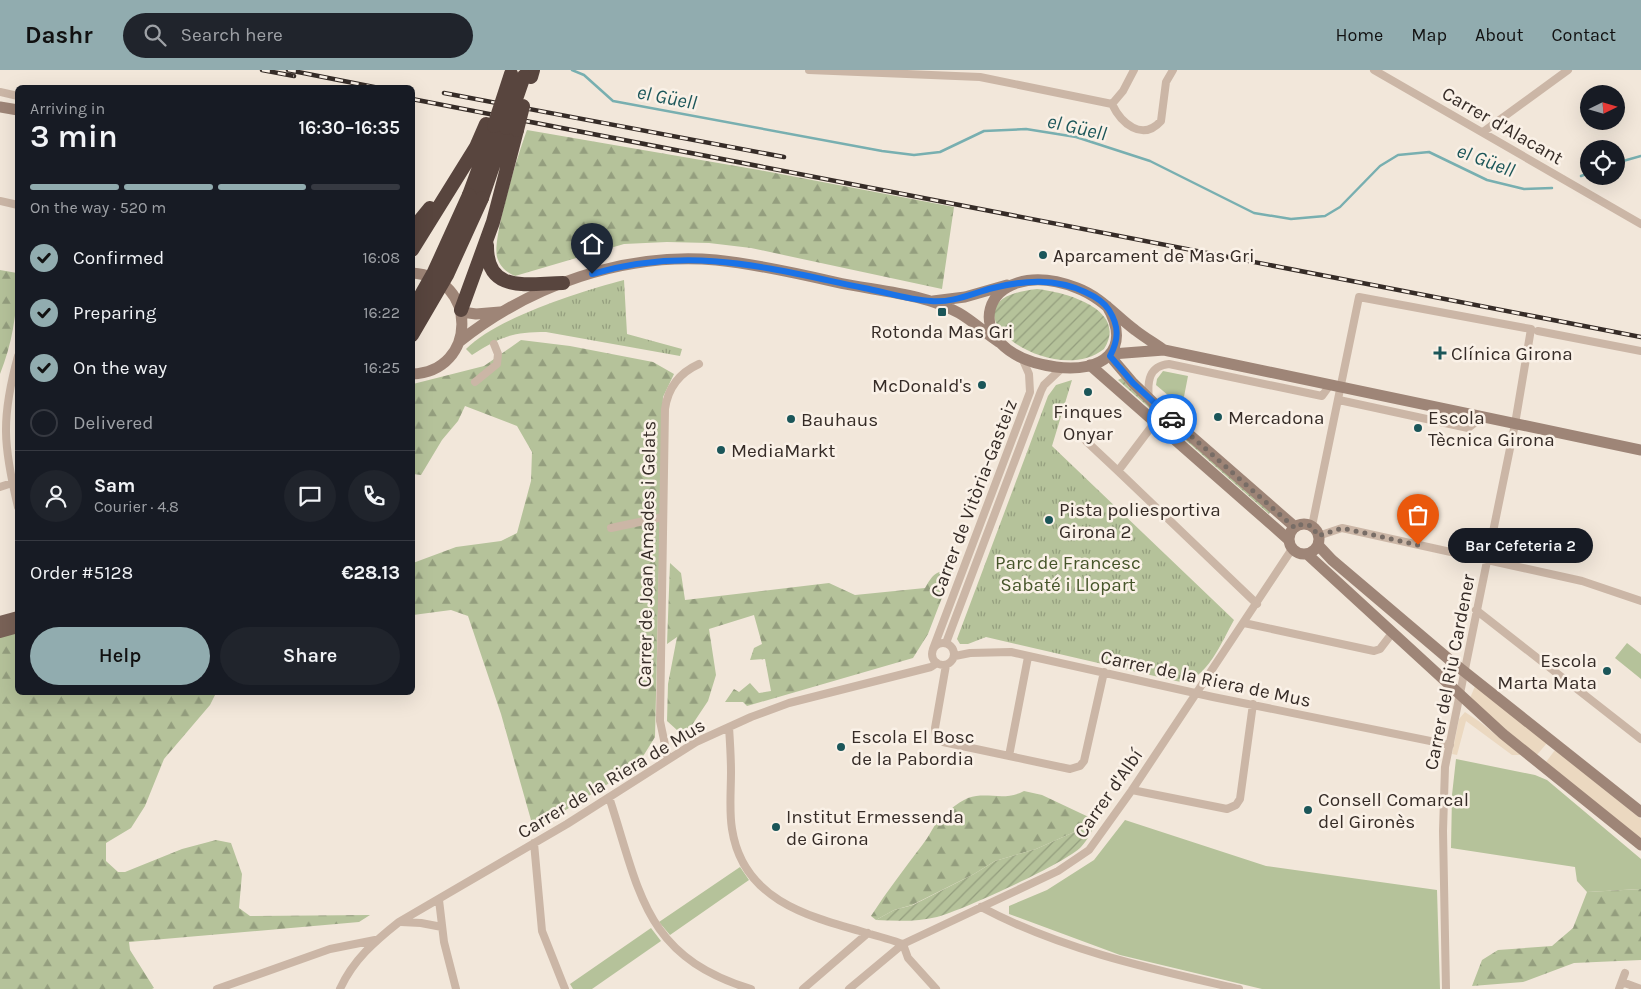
<!DOCTYPE html>
<html lang="en">
<head>
<meta charset="utf-8">
<style>
	body { margin:0; font-family:Karla,sans-serif; background:#20242c; color:#f1f3f6; height:100vh; display:flex; flex-direction:column; font-size:19px; white-space:nowrap }
	* { box-sizing:border-box; margin:0 }
	p { font-size:16px; color:#9ea1a6 }
	.icon { flex:none; width:28px; height:28px; fill:none; stroke:currentColor; stroke-width:2; stroke-linecap:round; stroke-linejoin:round }
	.map { position:relative; flex:1; overflow:hidden }
	.panel { position:absolute; left:15px; top:15px; width:400px; height:610px; display:flex; flex-direction:column; background:#171b24; border-radius:8px; box-shadow:0 5px 20px #0002 }
	.panel>* { flex:none }
	.needle { width:32px; rotate:85deg }
	.controls { position:absolute; left:1580px; top:15px; display:grid; gap:10px }
	.controls a { display:grid; place-items:center; width:45px; height:45px; border-radius:50%; background:#171b24; box-shadow:0 5px 20px #0002; font-size:25px }
	.pin { position:absolute; display:grid; place-items:center; width:42px; height:42px; color:#fff; margin:-51px -21px; border-radius:50% 50% 50% 0; rotate:-45deg; box-shadow:0 0 5px #0007 }
	.pin .icon { rotate:45deg }
	.courier { position:absolute; display:grid; place-items:center; width:50px; height:50px; margin:-25px; border:4px solid #1a73e8; border-radius:50%; background:#fff; color:#222; box-shadow:0 1px 6px #0007 }
	.bubble { position:absolute; height:35px; border-radius:18px; background:#171b24; box-shadow:0 5px 20px #0002; font-size:16px; font-weight:600; line-height:35px; text-align:center }
	.summary em { font-style:normal; font-weight:600 }
	.summary div { display:flex; flex-direction:column-reverse }
	.summary { display:flex; align-items:center; justify-content:space-between; height:85px; padding:0 15px }
	h1 { font-size:32px; font-weight:600; line-height:38px }
	.bar { display:grid; grid-template-columns:repeat(4,1fr); gap:8px 5px; align-content:center; height:60px; padding:0 15px }
	.bar i { height:6px; border-radius:4px; background:#363941 }
	.bar .active { background:#91acaf }
	.bar p { grid-column:span 4 }
	.line { display:flex; align-items:center; gap:12px; padding:0 15px; border-top:1px solid #363941 }
	.line div { flex:1 }
	.round { display:grid; place-items:center; flex:none; width:52px; height:52px; border-radius:26px; background:#20242c }
	ol { padding:0 15px; list-style:none }
	li { display:flex; align-items:center; gap:15px; height:55px }
	li p { margin-inline-start:auto }
	li .icon { padding:5px; border-radius:50%; background:#91acaf; color:#111; stroke-width:4 }
	li:last-child { color:#9ea1a6 }
	li i { width:28px; height:28px; border:2px solid #363941; border-radius:50% }
	.primary-button { display:flex; gap:10px; margin-top:auto; padding:10px 15px }
	.primary-button a { flex:1; height:58px; border-radius:30px; background:#91acaf; color:#111; font-size:20px; font-weight:600; line-height:58px; text-align:center }
	.primary-button a+a { background:#20242c; color:#f1f3f6 }
	header { display:flex; align-items:center; gap:30px; box-sizing:border-box; height:70px; padding:0 25px; background:#91acaf; color:#111 }
	header strong { font-size:24px }
	nav { display:flex; gap:28px; margin-inline-start:auto; font-size:18px }
	.search { width:350px; height:45px; background:#20242c; display:flex; align-items:center; gap:12px; box-sizing:border-box; padding:0 18px; border-radius:28px; color:#9ea1a6; font-size:19px }
	.map>svg:first-child { display:block }
	.grass { fill:#b5c29a }
	.forest { fill:url(#forest-firs) }
	.park { fill:url(#park-tufts) }
	.garden { fill:url(#garden-furrows) }
	.plaza { fill:#ebd8c0 }
	.lines { fill:none; stroke-linecap:round; stroke-linejoin:round }
	.stream { stroke:#78afb0; stroke-width:2.5 }
	.street { stroke:#cbb6a6; stroke-width:8 }
	.secondary { stroke:#9e8577; stroke-width:11 }
	.primary { stroke:#796257; stroke-width:12 }
	.highway { stroke:#58453e; stroke-width:14 }
	.rail-casing { stroke:#362c27; stroke-width:4.5 }
	.rail { stroke:#faf1e7; stroke-width:2.5; stroke-dasharray:8; stroke-linecap:butt }
	.highway-bridge { stroke:#58453e; stroke-width:14 }
	.done { stroke:#786d66; stroke-width:5; stroke-dasharray:0 9 }
	.route { stroke:#1a73e8; stroke-width:6 }
	.poi-dot { fill:#1b5659; stroke:#faf1e7; stroke-width:2 }
	.labels { text-anchor:middle; stroke-width:5; stroke-linejoin:round; paint-order:stroke }
	.street-label { font-size:19px; fill:#362c27; stroke:#faf1e7 }
	.poi-label { font-size:19px; fill:#362c27; stroke:#faf1e7; text-anchor:start }
	.park-label { font-size:19px; fill:#46552a; stroke:#faf1e7 }
	.water-label { font-size:20px; font-style:italic; fill:#1b5659; stroke:#faf1e7 }
</style>
</head>
<body>
<header>
<strong>Dashr</strong>
<div class="search"><svg class="icon" aria-label="search" viewBox="0 0 24 24"><circle cx="10" cy="10" r="6"/><path d="M15 15l6 6"/></svg>Search here</div>
<nav><a>Home</a><a>Map</a><a>About</a><a>Contact</a></nav>
</header>
<div class="map">
<svg width="1641" height="919" viewBox="0 0 1641 919">
	<defs>
		<pattern id="forest-firs" width="22" height="20" patternUnits="userSpaceOnUse" patternTransform="scale(1.25)"><rect width="22" height="20" fill="#b5c29a"/><path d="M5 1l3.5 6h-7zM16 11l3.5 6h-7z" fill="#949e7e"/></pattern>
		<pattern id="park-tufts" width="24" height="20" patternUnits="userSpaceOnUse" patternTransform="scale(1.25)"><rect width="24" height="20" fill="#b5c29a"/><path d="M3 7l-1-3M5 7V3M7 7l1-3M15 17l-1-3M17 17v-4M19 17l1-3" fill="none" stroke="#949e7e"/></pattern>
		<pattern id="garden-furrows" width="10" height="10" patternUnits="userSpaceOnUse" patternTransform="scale(1.25)"><rect width="10" height="10" fill="#b5c29a"/><path d="M-1 1l2-2M0 10L10 0M9 11l2-2" fill="none" stroke="#949e7e"/></pattern>
	</defs>
	<rect width="100%" height="100%" fill="#f2e7da"/>
	<!-- grass -->
	<path class="grass" d="M 1163,301 L 1188,306 L 1182,337 L 1156,315 L 1157,309 Z
		M 1627,573 L 1641,584 L 1641,609 L 1615,588 Z
		M 1456,689 L 1535,705 L 1547,710 L 1641,789 L 1641,819 L 1587,822 L 1577,811 L 1575,797 L 1451,778 L 1452,725 Z
		M 1125,750 L 1266,796 L 1437,820 L 1440,919 L 1262,919 L 1120,885 L 1009,844 L 1009,836 L 1047,820 L 1094,790 Z
		M 740,797 L 749,810 L 670,865 L 659,852 Z
		M 651,858 L 661,871 L 592,919 L 573,919 L 570,914 Z"/>
	<!-- forest -->
	<path class="forest" d="M 527,60 L 759,100 L 954,137 L 942,219 L 751,178 L 709,173 L 667,172 L 624,174 L 515,206 C 506,202 500,197 497,187 C 492,168 519,81 527,60 Z
		M 0,200 L 17,203 C 18,238 13,272 0,304 Z
		M 521,270 L 570,276 L 653,292 L 674,304 L 663,327 L 655,667 L 637,696 L 543,754 L 531,750 L 501,644 L 468,546 L 451,540 L 413,545 L 413,493 L 456,477 L 501,471 L 517,463 L 531,411 L 532,382 L 517,356 L 465,336 L 458,351 L 442,370 L 421,405 L 413,404 L 413,314 L 484,296 Z
		M 670,493 L 681,503 L 685,530 L 829,513 L 855,525 L 925,518 C 933,504 936,501 953,499 L 928,564 L 913,588 L 747,636 L 743,632 L 725,632 L 734,619 L 739,622 L 750,613 L 759,623 L 771,621 L 765,589 L 750,590 L 754,578 L 762,574 L 754,545 L 709,559 L 716,605 L 708,631 L 688,661 L 677,660 L 667,651 L 668,614 L 677,567 L 667,574 Z
		M 17,562 L 18,622 L 216,623 L 210,635 L 164,689 L 145,736 L 131,758 L 106,773 L 106,791 L 118,802 L 125,802 L 182,779 L 216,770 L 231,773 L 242,804 L 239,838 L 250,846 L 370,845 L 359,852 L 129,872 L 130,880 L 154,918 L 152,919 L 0,919 L 0,566 Z
		M 1024,721 L 1042,725 L 1095,750 L 1081,759 L 1036,779 L 995,791 L 974,804 L 912,835 L 894,840 L 876,850 L 871,846 C 887,821 905,798 923,774 C 928,768 931,761 935,755 C 942,745 958,732 968,728 C 988,721 1003,732 1024,721 Z
		M 1641,819 L 1641,890 L 1574,893 L 1523,912 L 1472,916 L 1482,890 L 1498,880 L 1552,876 L 1573,858 L 1587,822 Z"/>
	<!-- park -->
	<path class="park" d="M 624,210 L 627,264 L 682,279 L 680,286 L 546,262 C 512,262 500,267 472,285 L 466,279 C 497,248 581,221 624,210 Z
		M 1072,310 L 1052,376 L 1234,550 C 1222,571 1204,617 1176,611 L 986,567 L 968,574 L 960,574 L 957,569 L 1048,326 L 1056,315 Z"/>
	<!-- garden -->
	<path class="garden" d="M 1037,219 C 1065,222 1129,239 1104,279 C 1049,322 930,230 1037,219 Z
		M 1122,308 L 1129,317 L 1270,442 L 1269,444 L 1118,310 Z
		M 1095,750 C 1094,760 1088,769 1081,777 C 1066,793 961,841 937,847 C 917,852 896,851 876,850 L 894,840 L 913,835 L 974,804 L 995,791 L 1036,779 L 1081,759 Z"/>
	<!-- plaza -->
	<path class="plaza" d="M 1476,614 L 1547,673 L 1536,686 L 1470,628 Z
		M 1465,642 L 1480,652 L 1521,685 L 1512,685 L 1466,651 L 1457,685 L 1452,684 L 1459,649 Z
		M 1555,680 L 1641,749 L 1641,769 L 1546,692 Z"/>
	<g class="lines">
		<!-- stream -->
		<path class="stream" d="M 572,0 L 584,5 L 613,31 L 882,81 L 914,85 L 940,82 L 984,61 L 1026,59 L 1076,67 L 1150,91 L 1254,143 L 1291,149 L 1325,146 L 1340,137 L 1380,96 L 1398,85 L 1429,82 L 1487,110 L 1524,119 L 1552,118
			M 1616,93 L 1641,86
			M 1581,106 L 1589,103"/>
		<!-- street -->
		<path class="street" d="M 809,0 L 980,7 L 1112,34
			M 1134,0 L 1123,21 L 1112,34 C 1121,53 1142,72 1161,51 L 1166,12 L 1173,0
			M 1374,0 L 1641,154
			M 0,22 L 18,26
			M 1483,62 L 1568,0
			M 0,131 L 18,135
			M 1538,261 L 1641,281
			M 18,286 C 1,348 3,375 18,437
			M 475,312 L 497,294 L 498,284 L 494,274
			M 1149,329 C 1147,311 1149,296 1169,294 L 1322,326 L 1330,315
			M 1339,330 L 1468,358 L 1482,347
			M 1155,352 L 1118,401 L 1257,534
			M 1086,371 L 1118,401
			M 0,417 L 12,413
			M 1312,456 L 1359,227 L 1531,259 L 1515,354 L 1445,697 L 1443,761 L 1446,919
			M 611,458 L 663,447
			M 1318,466 L 1342,458 L 1582,511 L 1641,531
			M 1476,540 L 1641,669
			M 1244,553 L 1374,581 L 1380,579 L 1393,562
			M932 584a11 11 0 1 1 22 0a11 11 0 1 1-22 0Z
			M 946,573 L 1041,321 L 1044,315 L 1062,298
			M 933,579 L 1030,322 L 1029,304 L 1022,288
			M 955,586 L 970,583 L 1011,582 L 1213,627 L 1450,675
			M 946,595 L 935,658 L 936,665 L 943,672 L 1070,699 L 1080,696 L 1084,691 L 1104,602
			M 729,657 C 730,672 731,687 731,702 C 731,721 729,741 732,759 C 745,845 838,851 903,874 L 908,888 L 936,919
			M 1009,686 L 1028,587
			M 668,689 L 660,651 L 665,339 C 668,317 679,303 699,294
			M 1132,720 L 1227,739 L 1236,735 L 1240,729 L 1253,634
			M 609,727 C 640,821 643,886 751,919
			M 534,773 L 542,861 L 565,919
			M 439,830 L 444,872 L 456,919
			M 981,837 C 1062,880 1151,899 1239,919
			M 401,852 L 421,853 L 442,857
			M 1622,912 L 1641,919
			M 217,919 L 330,879 L 375,870
			M 340,919 C 353,890 375,871 399,852 L 567,754 L 696,672 L 751,647 L 789,633 L 931,597 L 937,593
			M 803,919 L 868,863
			M 849,919 L 903,874 L 1058,801 L 1089,780 L 1132,720 L 1292,479
			M 1619,919 L 1625,903"/>
		<!-- secondary -->
		<path class="secondary" d="M 0,37 L 18,40
			M 412,203 C 479,207 478,302 412,304
			M 933,231 L 965,227 L 1007,215
			M 1107,236 C 1133,281 1102,303 1056,297 C 950,283 980,181 1077,218 C 1101,227 1116,246 1135,260 C 1144,267 1154,273 1164,280
			M 462,242 L 476,244 L 500,242
			M 459,272 C 530,215 625,182 716,190 C 756,194 796,203 835,212 C 875,221 923,223 959,243 C 973,251 985,263 999,272
			M 1112,284 L 1164,280 L 1641,380
			M 1110,286 L 1133,313 L 1161,340 L 1295,457
			M 1090,295 L 1289,470
			M1289 469a15 15 0 1 1 30 0a15 15 0 1 1-30 0Z
			M 1318,475 L 1332,490 L 1451,591 L 1641,742
			M 1307,484 L 1503,664 L 1641,775"/>
		<!-- primary -->
		<path class="primary" d="M 0,552 L 18,547
			M 0,562 L 18,557"/>
		<!-- highway -->
		<path class="highway" d="M 531,7 L 533,0
			M 469,125 L 494,57
			M 482,128 L 506,58
			M 412,160 L 430,138
			M 487,175 C 486,225 529,213 563,213
			M 412,180 L 476,77 L 486,54
			M 461,240 L 493,152 L 517,60"/>
		<!-- rail casing -->
		<g class="rail-casing">
			<path id="rail" d="M 262,0 L 294,6
				M 288,0 L 379,18
				M 444,23 L 784,87
				M 412,29 L 1641,267"/>
		</g>
		<!-- rail -->
		<use href="#rail" class="rail"/>
		<!-- highway-bridge -->
		<path class="highway-bridge" d="M 494,56 L 511,4
			M 506,58 L 524,6
			M 517,60 L 523,36
			M 412,241 L 434,202 L 469,125
			M 412,265 L 447,205 L 482,128"/>
	</g>
	<g class="lines">
		<!-- done -->
		<path class="done" d="M 1172,349 L 1295,458 L 1302,454 L 1312,456 L 1318,466 L 1342,458 L 1418,475"/>
		<!-- route -->
		<path class="route" d="M 592,204 C 692,175 767,198 864,218 C 885,222 909,230 931,231 C 953,233 973,223 993,218 C 1025,210 1055,208 1085,222 C 1094,226 1104,232 1109,240 C 1119,256 1119,269 1110,286 L 1133,313 L 1172,349"/>
	</g>
	<!-- markers -->
	<g class="poi-dot">
		<circle cx="1043" cy="185" r="5"/>
		<rect x="937" y="237" width="10" height="10" rx="2.5"/>
		<path d="M1437.5 275.5h5v5h5v5h-5v5h-5v-5h-5v-5h5z"/>
		<circle cx="982" cy="315" r="5"/>
		<circle cx="1088" cy="322" r="5"/>
		<circle cx="1218" cy="347" r="5"/>
		<circle cx="791" cy="349" r="5"/>
		<circle cx="1418" cy="358" r="5"/>
		<circle cx="721" cy="380" r="5"/>
		<circle cx="1049" cy="450" r="5"/>
		<circle cx="1607" cy="601" r="5"/>
		<circle cx="841" cy="677" r="5"/>
		<circle cx="1308" cy="740" r="5"/>
		<circle cx="776" cy="757" r="5"/>
	</g>
	<g class="labels">
		<!-- street labels -->
		<g class="street-label">
			<text transform="translate(1503 55) rotate(30)" y="7">Carrer d'Alacant</text>
			<text transform="translate(973 428) rotate(-69)" y="7">Carrer de Vitòria-Gasteiz</text>
			<text transform="translate(646 484) rotate(-89)" y="7">Carrer de Joan Amades i Gelats</text>
			<text transform="translate(1449 602) rotate(-79)" y="7">Carrer del Riu Cardener</text>
			<text transform="translate(1206 608) rotate(12)" y="7">Carrer de la Riera de Mus</text>
			<text transform="translate(611 708) rotate(-31)" y="7">Carrer de la Riera de Mus</text>
			<text transform="translate(1108 723) rotate(-55)" y="7">Carrer d'Albí</text>
		</g>
		<!-- poi labels -->
		<g class="poi-label">
			<text x="1053" y="192">Aparcament de Mas Gri</text>
			<text x="942" y="268" text-anchor="middle">Rotonda Mas Gri</text>
			<text x="1451" y="290">Clínica Girona</text>
			<text x="972" y="322" text-anchor="end">McDonald's</text>
			<text x="1088" y="348" text-anchor="middle">Finques<tspan x="1088" dy="22">Onyar</tspan></text>
			<text x="1228" y="354">Mercadona</text>
			<text x="1428" y="354">Escola<tspan x="1428" dy="22">Tècnica Girona</tspan></text>
			<text x="801" y="356">Bauhaus</text>
			<text x="731" y="387">MediaMarkt</text>
			<text x="1059" y="446">Pista poliesportiva<tspan x="1059" dy="22">Girona 2</tspan></text>
			<text x="1597" y="597" text-anchor="end">Escola<tspan x="1597" dy="22">Marta Mata</tspan></text>
			<text x="851" y="673">Escola El Bosc<tspan x="851" dy="22">de la Pabordia</tspan></text>
			<text x="1318" y="736">Consell Comarcal<tspan x="1318" dy="22">del Gironès</tspan></text>
			<text x="786" y="753">Institut Ermessenda<tspan x="786" dy="22">de Girona</tspan></text>
		</g>
		<!-- park labels -->
		<g class="park-label">
			<text x="1068" y="499">Parc de Francesc<tspan x="1068" dy="22">Sabaté i Llopart</tspan></text>
		</g>
		<!-- water labels -->
		<g class="water-label">
			<text transform="translate(667 27) rotate(11)" y="7">el Güell</text>
			<text transform="translate(1077 57) rotate(13)" y="7">el Güell</text>
			<text transform="translate(1486 90) rotate(21)" y="7">el Güell</text>
		</g>
	</g>
</svg>
<div class="controls">
<a><svg class="needle" viewBox="-14 -14 28 28"><path d="M0-13l5 13h-10z" fill="#e53935"/><path d="M0 13l5-13h-10z" fill="#9ea1a6"/></svg></a>
<a><svg class="icon" aria-label="locate" viewBox="0 0 24 24"><circle cx="12" cy="12" r="6"/><path d="M12 2v4M12 18v4M2 12h4M18 12h4"/></svg></a>
</div>
<div class="pin" style="left:1418px;top:475px;background:#ea580c"><svg class="icon" aria-label="bag" viewBox="0 0 24 24"><path d="M5 8h14l-1 12H6zM9 8a3 3 0 0 1 6 0"/></svg></div>
<div class="pin" style="left:592px;top:204px;background:#1f2937"><svg class="icon" aria-label="home" viewBox="0 0 24 24"><path d="M3 11l9-7 9 7M6 9v11h12V9"/></svg></div>
<div class="courier" style="left:1172px;top:349px"><svg class="icon" aria-label="car" viewBox="0 0 24 24"><path d="M5 17H2v-5l4-1 3-4h7l3 4 3 1v5h-3M9 17h6M6 11h13"/><circle cx="7" cy="17" r="2"/><circle cx="17" cy="17" r="2"/></svg></div>
<div class="bubble" style="left:1448px;top:458px;width:145px">Bar Cefeteria 2</div>
<section class="panel">
<div class="summary"><div><h1>3 min</h1><p>Arriving in</p></div><em>16:30–16:35</em></div>
<div class="bar"><i class="active"></i><i class="active"></i><i class="active"></i><i></i><p>On the way · 520 m</p></div>
<ol>
<li><svg class="icon" aria-label="check" viewBox="0 0 24 24"><path d="M5 12l5 5 9-10"/></svg>Confirmed<p>16:08</p></li>
<li><svg class="icon" aria-label="check" viewBox="0 0 24 24"><path d="M5 12l5 5 9-10"/></svg>Preparing<p>16:22</p></li>
<li><svg class="icon" aria-label="check" viewBox="0 0 24 24"><path d="M5 12l5 5 9-10"/></svg>On the way<p>16:25</p></li>
<li><i></i>Delivered</li>
</ol>
<div class="line" style="height:90px"><a class="round"><svg class="icon" aria-label="person" viewBox="0 0 24 24"><circle cx="12" cy="8" r="4"/><path d="M4 21q1-7 8-7t8 7"/></svg></a><div><b>Sam</b><p>Courier · 4.8</p></div><a class="round"><svg class="icon" aria-label="chat" viewBox="0 0 24 24"><path d="M4 5h16v11H9l-5 4z"/></svg></a><a class="round"><svg class="icon" aria-label="phone" viewBox="0 0 24 24"><path d="M5 4h4l2 5-3 2q2 4 5 5l2-3 5 2v4C11 20 4 13 5 4z"/></svg></a></div>
<div class="line" style="height:65px"><div>Order #5128</div><b>€28.13</b></div>
<div class="primary-button"><a>Help</a><a>Share</a></div>
</section>
</div>
</body>
</html>
